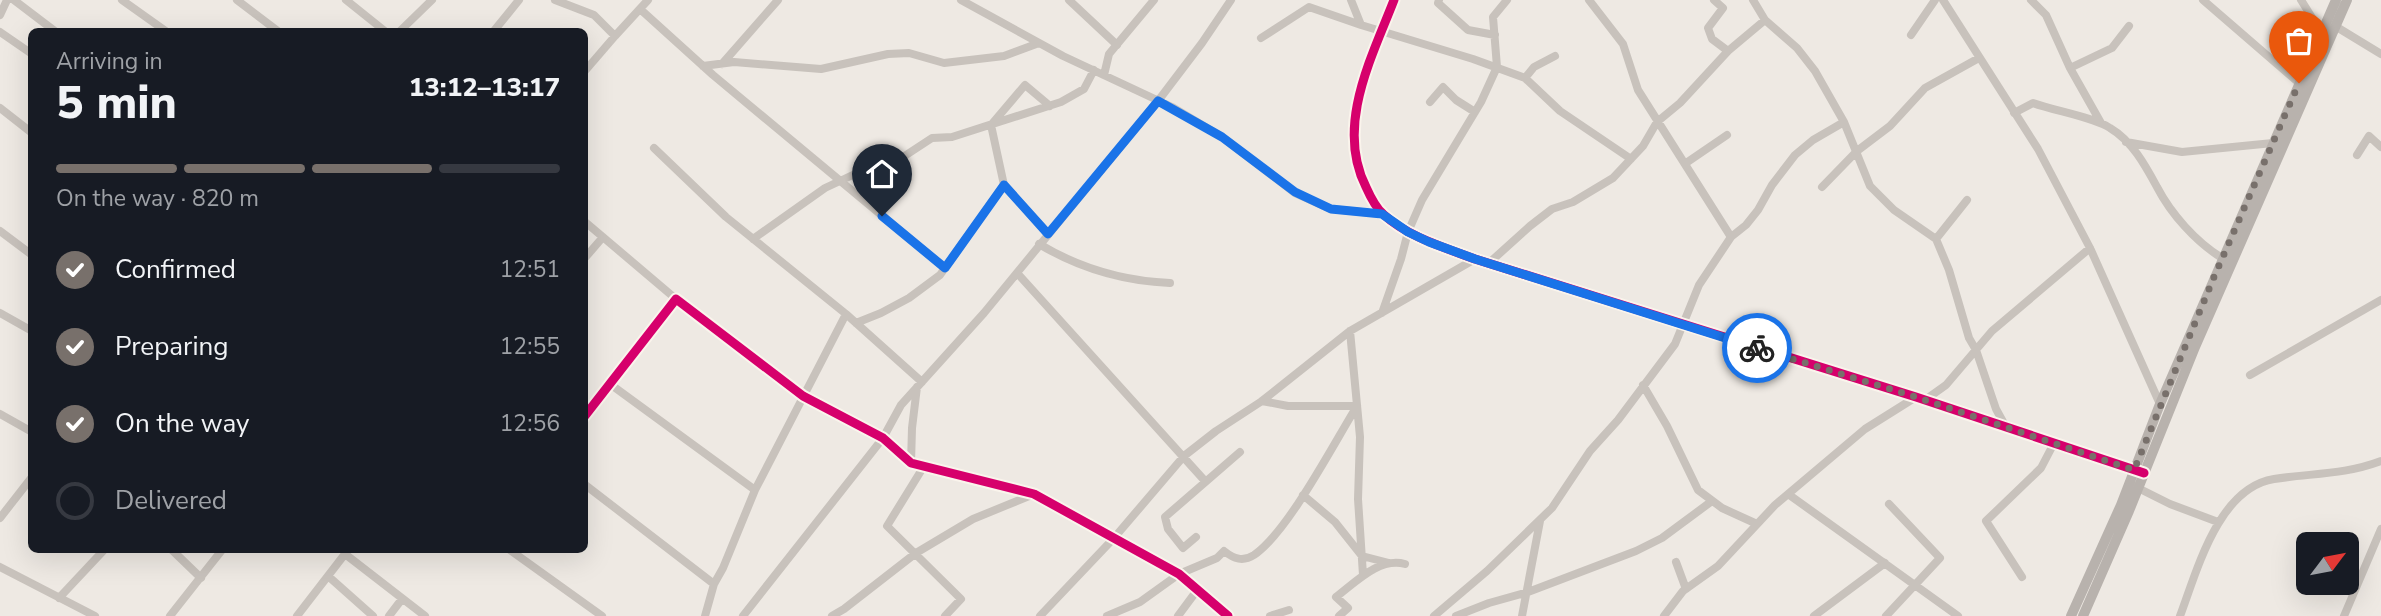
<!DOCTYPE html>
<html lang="en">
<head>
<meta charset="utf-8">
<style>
	body { margin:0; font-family:"Nunito Sans",sans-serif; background:#242831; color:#f1f3f6; height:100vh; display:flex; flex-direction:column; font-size:26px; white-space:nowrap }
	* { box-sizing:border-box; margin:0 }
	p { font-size:23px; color:#9ea1a6 }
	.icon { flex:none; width:38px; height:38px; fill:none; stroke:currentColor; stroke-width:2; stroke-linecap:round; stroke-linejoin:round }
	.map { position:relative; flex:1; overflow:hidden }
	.panel { position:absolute; left:28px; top:28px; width:560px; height:525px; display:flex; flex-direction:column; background:#171b24; border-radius:10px; box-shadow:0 7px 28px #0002 }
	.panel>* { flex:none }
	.needle { width:46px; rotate:58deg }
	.fabs { position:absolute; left:2296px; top:532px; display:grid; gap:14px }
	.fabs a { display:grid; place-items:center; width:63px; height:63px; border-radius:10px; background:#171b24; box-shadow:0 7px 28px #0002; font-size:35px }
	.pin { position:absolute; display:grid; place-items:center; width:60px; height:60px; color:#fff; margin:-72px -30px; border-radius:50% 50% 50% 0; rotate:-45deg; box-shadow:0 0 7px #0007 }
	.pin .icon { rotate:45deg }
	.courier { position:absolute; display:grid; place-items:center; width:70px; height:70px; margin:-35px; border:5px solid #1a73e8; border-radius:50%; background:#fff; color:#222; box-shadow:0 2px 9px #0007 }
	.overview em { font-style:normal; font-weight:800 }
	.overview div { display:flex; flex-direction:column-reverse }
	.overview { display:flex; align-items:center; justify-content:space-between; height:119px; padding:0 28px }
	h1 { font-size:46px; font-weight:800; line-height:52px }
	.bar { display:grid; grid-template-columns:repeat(4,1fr); gap:10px 7px; align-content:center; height:84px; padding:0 28px }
	.bar i { height:9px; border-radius:5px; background:#363941 }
	.bar .on { background:#78706b }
	.bar p { grid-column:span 4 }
	ol { padding:0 28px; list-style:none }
	li { display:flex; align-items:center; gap:21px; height:77px }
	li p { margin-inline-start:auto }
	li .icon { padding:7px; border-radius:50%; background:#78706b; color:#fff; stroke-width:4 }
	li:last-child { color:#9ea1a6 }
	li i { width:38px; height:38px; border:4px solid #363941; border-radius:50% }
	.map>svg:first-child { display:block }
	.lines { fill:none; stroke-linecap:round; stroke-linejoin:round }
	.street { stroke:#c8c2bc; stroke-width:8 }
	.secondary { stroke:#b8b2ad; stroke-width:10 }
	.cycleway-casing { stroke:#faf4ec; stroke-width:13 }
	.cycleway { stroke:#d6006c; stroke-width:9 }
	.done { stroke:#78706b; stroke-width:7; stroke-dasharray:0 12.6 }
	.route { stroke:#1a73e8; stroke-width:9 }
</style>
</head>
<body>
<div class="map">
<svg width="2381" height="616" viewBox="0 0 2381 616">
	<rect width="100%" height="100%" fill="#eee9e3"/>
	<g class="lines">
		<!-- street -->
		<path class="street" d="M 14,0 L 56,32
			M 122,0 L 167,32
			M 237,0 L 279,32
			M 346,0 L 386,32
			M 555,0 L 594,15 L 615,36 L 648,0
			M 961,0 L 1063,56 L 1172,107 L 1222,137 L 1295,193 L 1331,209 L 1382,214
			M 1069,0 L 1117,45
			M 1351,0 L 1361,25 L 1473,59 L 1525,78 L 1560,111 L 1631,159
			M 1439,0 L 1438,3 L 1468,30 L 1495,35
			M 1589,0 L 1623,44 L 1638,90 L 1731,237
			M 1714,0 L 1723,8 L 1708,28 L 1712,39 L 1728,51
			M 1753,0 L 1765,20 L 1797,48 L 1815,71 L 1844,122 L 1870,186 L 1894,210 L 1936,239 L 1949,270 L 1969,338 L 1976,350 L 1996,409 L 2007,429
			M 1943,0 L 2038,149 L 2090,248 L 2160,404
			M 2031,0 L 2046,15 L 2070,68 L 2101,123
			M 2203,0 L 2299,83
			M 2301,0 L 2321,32
			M 640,9 L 713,75 L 945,268
			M 0,15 L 7,0
			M 2335,26 L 2381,54
			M 0,32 L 32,54
			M 399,32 L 432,0
			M 493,32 L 519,0
			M 1911,35 L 1935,0
			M 1261,38 L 1309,7 L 1361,25
			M 722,64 L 778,0
			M 703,66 L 734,62 L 821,69 L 888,54 L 909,53 L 944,63 L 1004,56 L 1039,43
			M 2070,68 L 2112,48 L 2129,26
			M 584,72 L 615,36
			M 1104,75 L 1109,54 L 1154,0
			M 1525,78 L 1534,67 L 1555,56
			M 1430,102 L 1443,87 L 1456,100 L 1475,112
			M 0,108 L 32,133
			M 2014,113 L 2033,103 C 2055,111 2093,117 2110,128 C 2132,141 2145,165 2157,187 C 2171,214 2196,242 2222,258
			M 2126,142 L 2182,152 L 2273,143
			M 654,148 L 726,217 L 846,314 L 922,382
			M 2357,155 L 2369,136 L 2381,147
			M 1686,163 L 1727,135
			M 1004,185 L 1048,234
			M 1822,187 L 1857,151 L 1890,126 L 1925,88 L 1979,58
			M 584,221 L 676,299
			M 0,231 L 32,255
			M 753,239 L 825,188 L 857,173 L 903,157 L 932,138 L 952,137 L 1061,102 L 1084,89 L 1094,70
			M 1936,239 L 1967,200
			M 1039,244 C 1079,268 1124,281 1170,283
			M 584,259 L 603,237
			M 1489,263 L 1530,226 L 1552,209 L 1573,202 L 1613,178 L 1643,146 L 1657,122 L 1680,103 L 1728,51 L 1765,20
			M 1017,273 L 1205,481
			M 0,313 L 32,331
			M 1382,313 L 1401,259 L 1408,232 L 1422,200 L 1481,102 L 1497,67 L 1493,17 L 1507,0
			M 856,323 L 881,313 L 909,298 L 940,275 L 1004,185 L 991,125 L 1025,85 L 1050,106
			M 1350,331 L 1360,437 L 1358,499 L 1363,575
			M 2250,375 L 2381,300
			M 610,384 L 755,490
			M 1643,385 L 1667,426 L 1698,490 L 1722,508 L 1757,524
			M 1925,400 L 1946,385 L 1992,331 L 2090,248
			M 1262,401 L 1288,406 L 1357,406
			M 0,414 L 32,432
			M 584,417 L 676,299 L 803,396 L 883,438 L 911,463 L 1034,494 L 1179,574 L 1228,616
			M 911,463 L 912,428 L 917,387
			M 924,466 L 887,526 L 961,599 L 945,616
			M 584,484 L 714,584
			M 2134,486 L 2170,504 L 2218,522
			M 1788,494 L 1958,616
			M 1303,495 L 1335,522 L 1362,556 L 1389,563
			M 0,518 L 32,477
			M 1196,537 L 1183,548 L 1168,529 L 1165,517 L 1240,452
			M 172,550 L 201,578
			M 510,550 L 602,616
			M 345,554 L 425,616
			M 1676,562 L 1686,589
			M 0,567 L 95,616
			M 328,576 L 373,616
			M 2022,577 L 1986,521 L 2041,468 L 2053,445
			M 59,598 L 104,550
			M 170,616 L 222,550
			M 297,616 L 348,550
			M 389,616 L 402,599
			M 705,616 L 714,584 L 723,568 L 755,490 L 846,314
			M 743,616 L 883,438 L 901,405 L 984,313 L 1158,101 L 1202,43 L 1231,0
			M 832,616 L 844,609 L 916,553 L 973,519 L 1034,494
			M 1040,616 L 1114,538 L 1184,456 L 1216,431 L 1262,401 L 1350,331 L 1475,259
			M 1107,616 L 1140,602 L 1179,574 L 1217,558 L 1224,551 C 1234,559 1243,562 1254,555 C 1288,532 1334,443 1357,406
			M 1178,616 L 1198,589
			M 1270,616 L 1289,610
			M 1339,616 L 1348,608 L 1336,597 C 1356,582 1379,557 1405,564
			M 1434,616 L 1487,571 L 1552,508 L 1590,451 L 1618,420 L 1675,344 L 1699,285 L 1731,237 L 1746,225 L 1758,210 L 1772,185 L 1795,155 L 1813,140 L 1844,122
			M 1456,616 L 1489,603 L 1528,592 L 1636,551 L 1662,538 L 1712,501
			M 1522,616 L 1540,521
			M 1664,616 L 1683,591 L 1718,566 L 1775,505 L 1865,429 L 1916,397
			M 1814,616 L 1885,563
			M 1886,616 L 1940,558 L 1889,504
			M 2180,616 C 2197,571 2218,488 2274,479 C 2312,473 2344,475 2381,461
			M 2344,616 L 2381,529"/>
		<!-- secondary -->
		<path class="secondary" d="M 1394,0 C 1372,57 1335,126 1366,187 C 1370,196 1375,207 1383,214 C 1408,237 1443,247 1475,259 L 1916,397 L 2144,473
			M 2071,616 L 2121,505 L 2160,404 L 2336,0
			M 2083,616 L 2129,511 L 2195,347 L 2347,0"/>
		<!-- cycleway casing -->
		<g class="cycleway-casing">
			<path id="cycleway" d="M 1394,0 C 1372,57 1335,126 1366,187 C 1370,196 1375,207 1383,214 C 1408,237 1443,247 1475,259 L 1916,397 L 2144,473
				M 584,417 L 676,299 L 803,396 L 883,438 L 911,463 L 1034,494 L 1179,574 L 1228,616"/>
		</g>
		<!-- cycleway -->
		<use href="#cycleway" class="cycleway"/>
	</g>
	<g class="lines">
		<!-- done -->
		<path class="done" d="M 1757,348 L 1916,397 L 2134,470 L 2214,277 L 2299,83"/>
		<!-- route -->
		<path class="route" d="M 882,216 L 945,268 L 1004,185 L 1048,234 L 1158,101 L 1222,137 L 1295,192 L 1331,209 L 1382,214 L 1408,232 L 1429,242 L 1475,259 L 1757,348"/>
	</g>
</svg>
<div class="fabs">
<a><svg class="needle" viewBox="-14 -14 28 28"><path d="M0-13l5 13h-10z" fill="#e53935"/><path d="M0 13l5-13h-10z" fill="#9ea1a6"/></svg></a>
</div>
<div class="pin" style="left:2299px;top:83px;background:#ea580c"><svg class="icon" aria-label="bag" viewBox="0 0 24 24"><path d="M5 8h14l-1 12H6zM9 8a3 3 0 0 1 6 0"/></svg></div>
<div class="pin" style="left:882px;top:216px;background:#1f2937"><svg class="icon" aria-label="home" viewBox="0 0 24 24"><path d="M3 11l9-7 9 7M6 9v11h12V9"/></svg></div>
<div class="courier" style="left:1757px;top:348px"><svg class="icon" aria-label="bike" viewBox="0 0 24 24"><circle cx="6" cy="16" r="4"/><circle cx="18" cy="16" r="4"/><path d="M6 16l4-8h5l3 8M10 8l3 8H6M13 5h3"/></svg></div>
<section class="panel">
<div class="overview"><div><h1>5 min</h1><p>Arriving in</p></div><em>13:12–13:17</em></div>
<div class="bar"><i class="on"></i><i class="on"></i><i class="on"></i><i></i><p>On the way · 820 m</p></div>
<ol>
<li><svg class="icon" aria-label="check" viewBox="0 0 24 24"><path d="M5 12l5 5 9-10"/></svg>Confirmed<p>12:51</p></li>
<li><svg class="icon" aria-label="check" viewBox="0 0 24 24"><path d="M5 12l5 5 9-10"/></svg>Preparing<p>12:55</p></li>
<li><svg class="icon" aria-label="check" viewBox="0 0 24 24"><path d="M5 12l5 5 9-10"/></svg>On the way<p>12:56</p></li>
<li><i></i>Delivered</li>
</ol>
</section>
</div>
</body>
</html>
